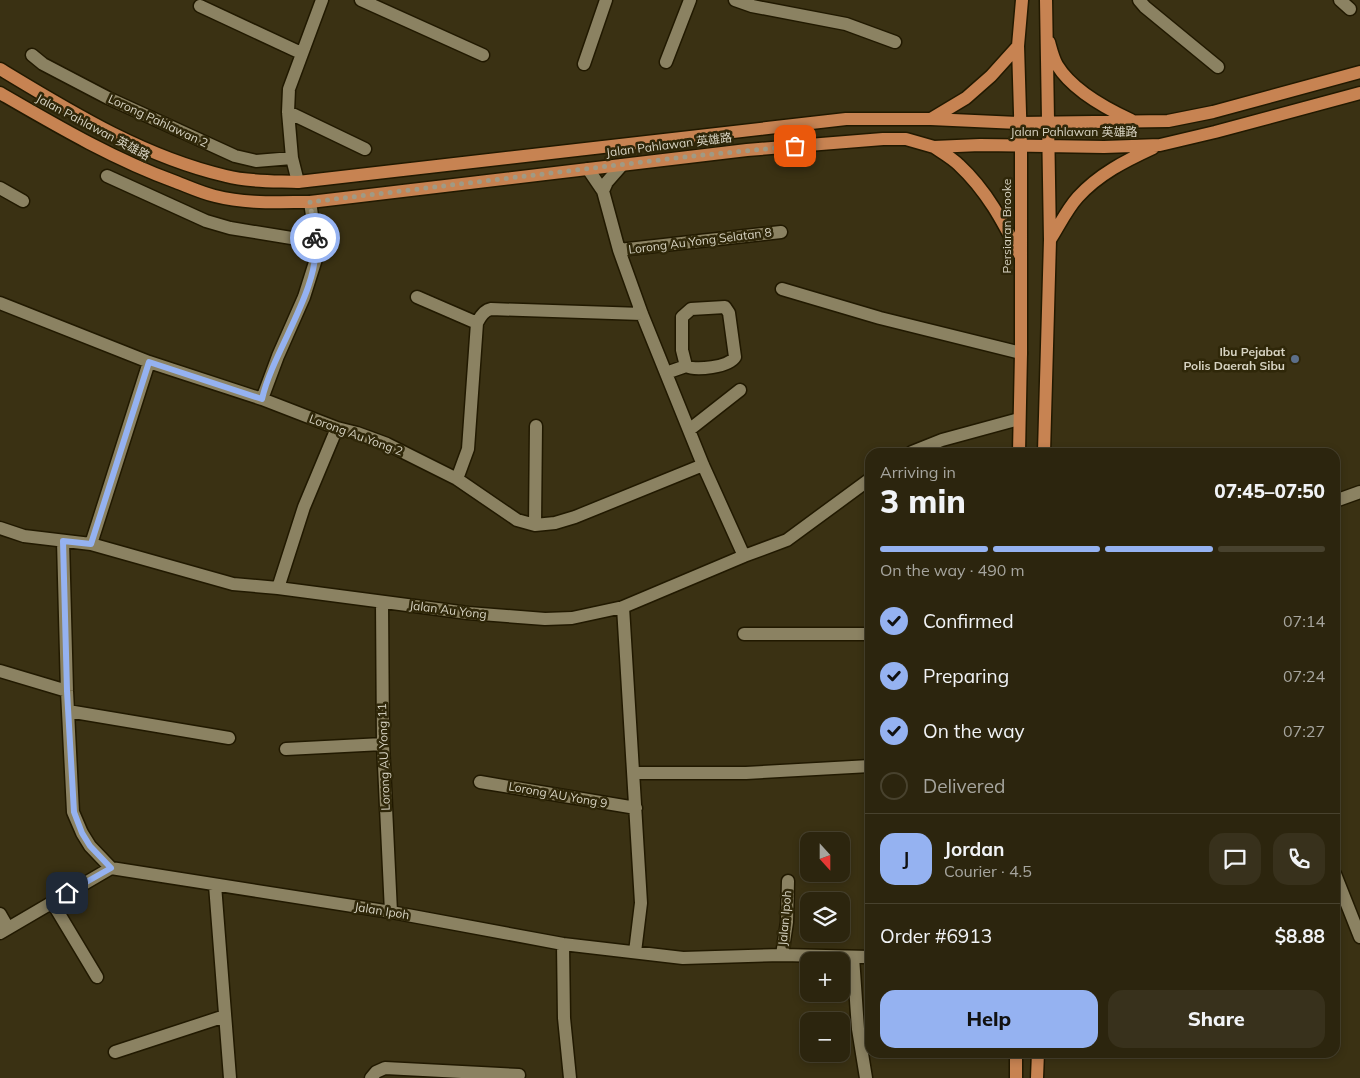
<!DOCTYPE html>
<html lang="en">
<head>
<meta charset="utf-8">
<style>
	body { margin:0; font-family:Mulish,"Noto Sans SC",sans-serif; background:#38311c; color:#f1f3f6; height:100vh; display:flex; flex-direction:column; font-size:19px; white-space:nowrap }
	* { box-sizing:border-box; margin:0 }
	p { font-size:16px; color:#a6a59e }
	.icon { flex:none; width:28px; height:28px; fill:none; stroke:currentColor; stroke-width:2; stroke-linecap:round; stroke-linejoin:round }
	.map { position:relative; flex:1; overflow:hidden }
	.details { position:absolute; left:865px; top:448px; width:475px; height:610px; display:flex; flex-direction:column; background:#2c250e; border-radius:15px; box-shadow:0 2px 8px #0003,0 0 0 1px #48422e }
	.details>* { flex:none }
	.needle { width:32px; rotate:159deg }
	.controls { position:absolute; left:800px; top:832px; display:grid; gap:10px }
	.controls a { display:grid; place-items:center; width:50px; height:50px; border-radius:10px; background:#2c250e; box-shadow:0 2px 8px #0003,0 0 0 1px #48422e; font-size:25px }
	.pin { position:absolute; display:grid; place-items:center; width:42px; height:42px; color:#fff; margin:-21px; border-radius:10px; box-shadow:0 2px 8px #0006 }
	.courier { position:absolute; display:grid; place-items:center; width:50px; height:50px; margin:-25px; border:4px solid #95b2f1; border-radius:50%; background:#fff; color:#222; box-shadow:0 1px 6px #0007 }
	.summary em { font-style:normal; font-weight:800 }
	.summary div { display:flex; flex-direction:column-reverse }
	.summary { display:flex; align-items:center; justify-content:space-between; height:85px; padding:0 15px }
	h1 { font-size:32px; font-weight:800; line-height:38px }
	.bar { display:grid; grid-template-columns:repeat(4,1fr); gap:8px 5px; align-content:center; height:60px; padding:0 15px }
	.bar i { height:6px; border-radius:4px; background:#48422e }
	.bar .selected { background:#95b2f1 }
	.bar p { grid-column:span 4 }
	.line { display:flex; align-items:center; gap:12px; padding:0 15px; border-top:1px solid #48422e }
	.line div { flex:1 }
	.round { display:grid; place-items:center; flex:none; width:52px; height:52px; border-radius:15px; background:#38311c }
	ol { padding:0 15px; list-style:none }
	li { display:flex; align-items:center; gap:15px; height:55px }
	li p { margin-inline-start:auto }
	li .icon { padding:5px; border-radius:50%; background:#95b2f1; color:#111; stroke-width:4 }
	li:last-child { color:#a6a59e }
	li i { width:28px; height:28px; border:2px solid #48422e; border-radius:50% }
	.action { display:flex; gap:10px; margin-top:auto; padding:10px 15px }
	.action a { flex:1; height:58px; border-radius:15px; background:#95b2f1; color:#111; font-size:20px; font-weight:800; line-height:58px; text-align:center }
	.action a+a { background:#38311c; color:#f1f3f6 }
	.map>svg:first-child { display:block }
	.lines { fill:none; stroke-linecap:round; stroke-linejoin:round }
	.minor-casing { stroke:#211900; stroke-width:15 }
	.major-casing { stroke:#211900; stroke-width:15 }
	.minor { stroke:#8b8262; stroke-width:12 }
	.major { stroke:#c78352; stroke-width:12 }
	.done { stroke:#a09a85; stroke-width:5; stroke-dasharray:0 9 }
	.route { stroke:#95b2f1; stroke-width:6 }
	.service-dot { fill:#5c6f8a; stroke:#2f2709; stroke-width:2 }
	.labels { text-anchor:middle; stroke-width:5; stroke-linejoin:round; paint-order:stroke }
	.street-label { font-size:12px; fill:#d7d3c2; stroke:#2f2709 }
	.poi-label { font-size:12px; font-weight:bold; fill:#d7d3c2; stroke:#2f2709; text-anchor:end }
</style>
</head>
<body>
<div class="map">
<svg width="1360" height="1078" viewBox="0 0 1360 1078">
	<rect width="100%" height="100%" fill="#3a3113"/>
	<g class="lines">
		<!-- minor casing -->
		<g class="minor-casing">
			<path id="minor" d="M 361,0 L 483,55
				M 735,0 L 752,6 L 846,24 L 895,42
				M 1139,0 L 1145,7 L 1218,67
				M 1340,0 L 1350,9
				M 200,6 L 301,53
				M 32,55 L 43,64 L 108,98 L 235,156 L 256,161 L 292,158
				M 666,62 L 690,0
				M 584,64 L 606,0
				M 288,112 L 365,149
				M 588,169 L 603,191 L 619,250 L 642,314 L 703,465 L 744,556
				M 107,176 L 206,221 L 230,228 L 316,242
				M 298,182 L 292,158 L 288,112 L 289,89 L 322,0
				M 0,188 L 23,201
				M 603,191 L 607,182 L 622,165
				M 619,250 L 781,232
				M 782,289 L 880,318 L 1021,353
				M 417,297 L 477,323
				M 0,303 L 149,362 L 262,399 L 337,428 L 357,433 L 387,444 L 457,479 L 517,520 L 535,525 L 555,523 L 575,517 L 703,465
				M 666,373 L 686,366 C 696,371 729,367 735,357 L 729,313 L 725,307 L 691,309 L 682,317 L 682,350 L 686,366
				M 262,399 L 278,356 L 304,297 L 316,259 L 316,242 L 310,202
				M 689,430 L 740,390
				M 912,452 L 942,440 L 1019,419
				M 457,479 L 468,449 L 477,323 C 480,317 484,310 491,309 L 642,314
				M 1335,501 L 1360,492
				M 535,525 L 536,426
				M 0,528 L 24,536 L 91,544 L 233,584 L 278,588 L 468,613 L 545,619 L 572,618 L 623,607 L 744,556 L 787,540 L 870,479
				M 63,541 L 67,691 L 73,812 L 82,833 L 90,846 L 111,868
				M 91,544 L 149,362
				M 278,588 L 304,507 L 337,428
				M 382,602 L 383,744 L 391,912
				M 623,607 L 641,903 L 635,952
				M 744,634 L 870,634
				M 0,671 L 67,691
				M 68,711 L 229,738
				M 286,749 L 383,744
				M 634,773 L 746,773 L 870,766
				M 480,782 L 636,808
				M 1335,874 L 1360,937
				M 215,885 L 230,1078
				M 52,902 L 97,977
				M 0,914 L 8,928
				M 0,933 L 111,868 L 391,912 L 563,944 L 683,958 L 782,955 L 870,957
				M 563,944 L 564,1018 L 570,1078
				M 782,955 L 787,922 L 788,881
				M 853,957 L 858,1029 L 866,1078
				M 115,1052 L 225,1016
				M 371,1078 L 376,1072 L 385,1068 L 519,1075"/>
		</g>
		<!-- major casing -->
		<g class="major-casing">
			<path id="major" d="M 1049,42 C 1051,49 1053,58 1057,65 C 1072,90 1105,108 1131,120
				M 0,69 C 71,112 144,157 226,176 C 249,182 274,181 298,182 L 846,119 L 931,119 L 1020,123 L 1168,121 L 1213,112 L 1360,72
				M 0,93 C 57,126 113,159 176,182 C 189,187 202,193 215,196 C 246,204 278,202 310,202 L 747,150 L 883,139 L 906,139 L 934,147 L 980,145 L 1104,147 L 1160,145 L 1215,132 L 1360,93
				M 931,119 L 966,98 L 991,76 L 1018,46
				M 934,147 C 943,153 952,158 959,165 C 987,191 1003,222 1020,255
				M 1050,240 C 1059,226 1067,209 1078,197 C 1099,174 1125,161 1153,148
				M 1019,452 L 1021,353 L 1021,146 L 1018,46 L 1022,0
				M 1044,452 L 1050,240 L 1046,0
				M 1016,1078 L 1016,1052
				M 1037,1078 L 1038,1052"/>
		</g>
		<!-- minor -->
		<use href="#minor" class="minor"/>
		<!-- major -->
		<use href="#major" class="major"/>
	</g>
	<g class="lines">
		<!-- done -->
		<path class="done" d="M 315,238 L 310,202 L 693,156 L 795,146"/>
		<!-- route -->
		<path class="route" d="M 67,893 L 111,868 L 90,846 L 82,833 L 74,812 L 67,691 L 63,541 L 91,544 L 149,362 L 262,399 C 273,350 322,287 315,238"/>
	</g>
	<!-- markers -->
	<circle class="service-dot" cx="1295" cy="359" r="5"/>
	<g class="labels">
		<!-- street labels -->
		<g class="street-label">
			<text transform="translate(158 121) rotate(25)" y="4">Lorong Pahlawan 2</text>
			<text transform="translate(93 127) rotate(28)" y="4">Jalan Pahlawan 英雄路</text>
			<text x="1074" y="136">Jalan Pahlawan 英雄路</text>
			<text transform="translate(669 145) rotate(-7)" y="4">Jalan Pahlawan 英雄路</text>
			<text transform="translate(1007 226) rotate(-90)" y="4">Persiaran Brooke</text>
			<text transform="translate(700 241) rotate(-7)" y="4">Lorong Au Yong Selatan 8</text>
			<text transform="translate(356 435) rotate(20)" y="4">Lorong Au Yong 2</text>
			<text transform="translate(448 610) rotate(7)" y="4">Jalan Au Yong</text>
			<text transform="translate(384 757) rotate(-92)" y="4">Lorong AU Yong 11</text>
			<text transform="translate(558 795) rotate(10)" y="4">Lorong AU Yong 9</text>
			<text transform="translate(382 911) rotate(9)" y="4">Jalan Ipoh</text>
			<text transform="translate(785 918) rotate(-85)" y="4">Jalan Ipoh</text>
		</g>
		<!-- poi labels -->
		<g class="poi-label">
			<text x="1285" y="356">Ibu Pejabat<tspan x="1285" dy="14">Polis Daerah Sibu</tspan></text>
		</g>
	</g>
</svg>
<div class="controls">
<a><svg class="needle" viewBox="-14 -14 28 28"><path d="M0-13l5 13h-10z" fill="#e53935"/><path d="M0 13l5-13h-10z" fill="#a6a59e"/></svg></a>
<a><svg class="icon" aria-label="layers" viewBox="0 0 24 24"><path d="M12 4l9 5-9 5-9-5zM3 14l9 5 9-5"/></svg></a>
<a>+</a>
<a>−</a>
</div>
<div class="pin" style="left:795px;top:146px;background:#ea580c"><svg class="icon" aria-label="bag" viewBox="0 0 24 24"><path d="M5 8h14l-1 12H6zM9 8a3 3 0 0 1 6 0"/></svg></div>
<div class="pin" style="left:67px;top:893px;background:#1f2937"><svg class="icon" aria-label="home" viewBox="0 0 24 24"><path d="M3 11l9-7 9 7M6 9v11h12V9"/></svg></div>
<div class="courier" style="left:315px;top:238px"><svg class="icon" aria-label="bike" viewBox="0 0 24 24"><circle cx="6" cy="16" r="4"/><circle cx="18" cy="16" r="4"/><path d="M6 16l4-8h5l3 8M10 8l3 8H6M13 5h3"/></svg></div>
<section class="details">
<div class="summary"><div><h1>3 min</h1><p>Arriving in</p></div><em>07:45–07:50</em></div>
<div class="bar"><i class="selected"></i><i class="selected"></i><i class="selected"></i><i></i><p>On the way · 490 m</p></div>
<ol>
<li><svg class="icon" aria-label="check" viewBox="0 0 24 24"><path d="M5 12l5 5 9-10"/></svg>Confirmed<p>07:14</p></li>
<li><svg class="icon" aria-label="check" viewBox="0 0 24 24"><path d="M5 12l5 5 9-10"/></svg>Preparing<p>07:24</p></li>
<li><svg class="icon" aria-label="check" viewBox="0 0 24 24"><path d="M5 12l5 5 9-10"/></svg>On the way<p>07:27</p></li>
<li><i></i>Delivered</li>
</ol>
<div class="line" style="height:90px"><b class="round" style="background:#95b2f1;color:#111">J</b><div><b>Jordan</b><p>Courier · 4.5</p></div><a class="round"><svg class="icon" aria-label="chat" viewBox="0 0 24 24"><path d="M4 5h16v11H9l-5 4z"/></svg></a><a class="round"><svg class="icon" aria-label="phone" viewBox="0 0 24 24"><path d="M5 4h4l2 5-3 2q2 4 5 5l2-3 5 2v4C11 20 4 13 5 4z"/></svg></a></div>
<div class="line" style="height:65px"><div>Order #6913</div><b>$8.88</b></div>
<div class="action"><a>Help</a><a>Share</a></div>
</section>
</div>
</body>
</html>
